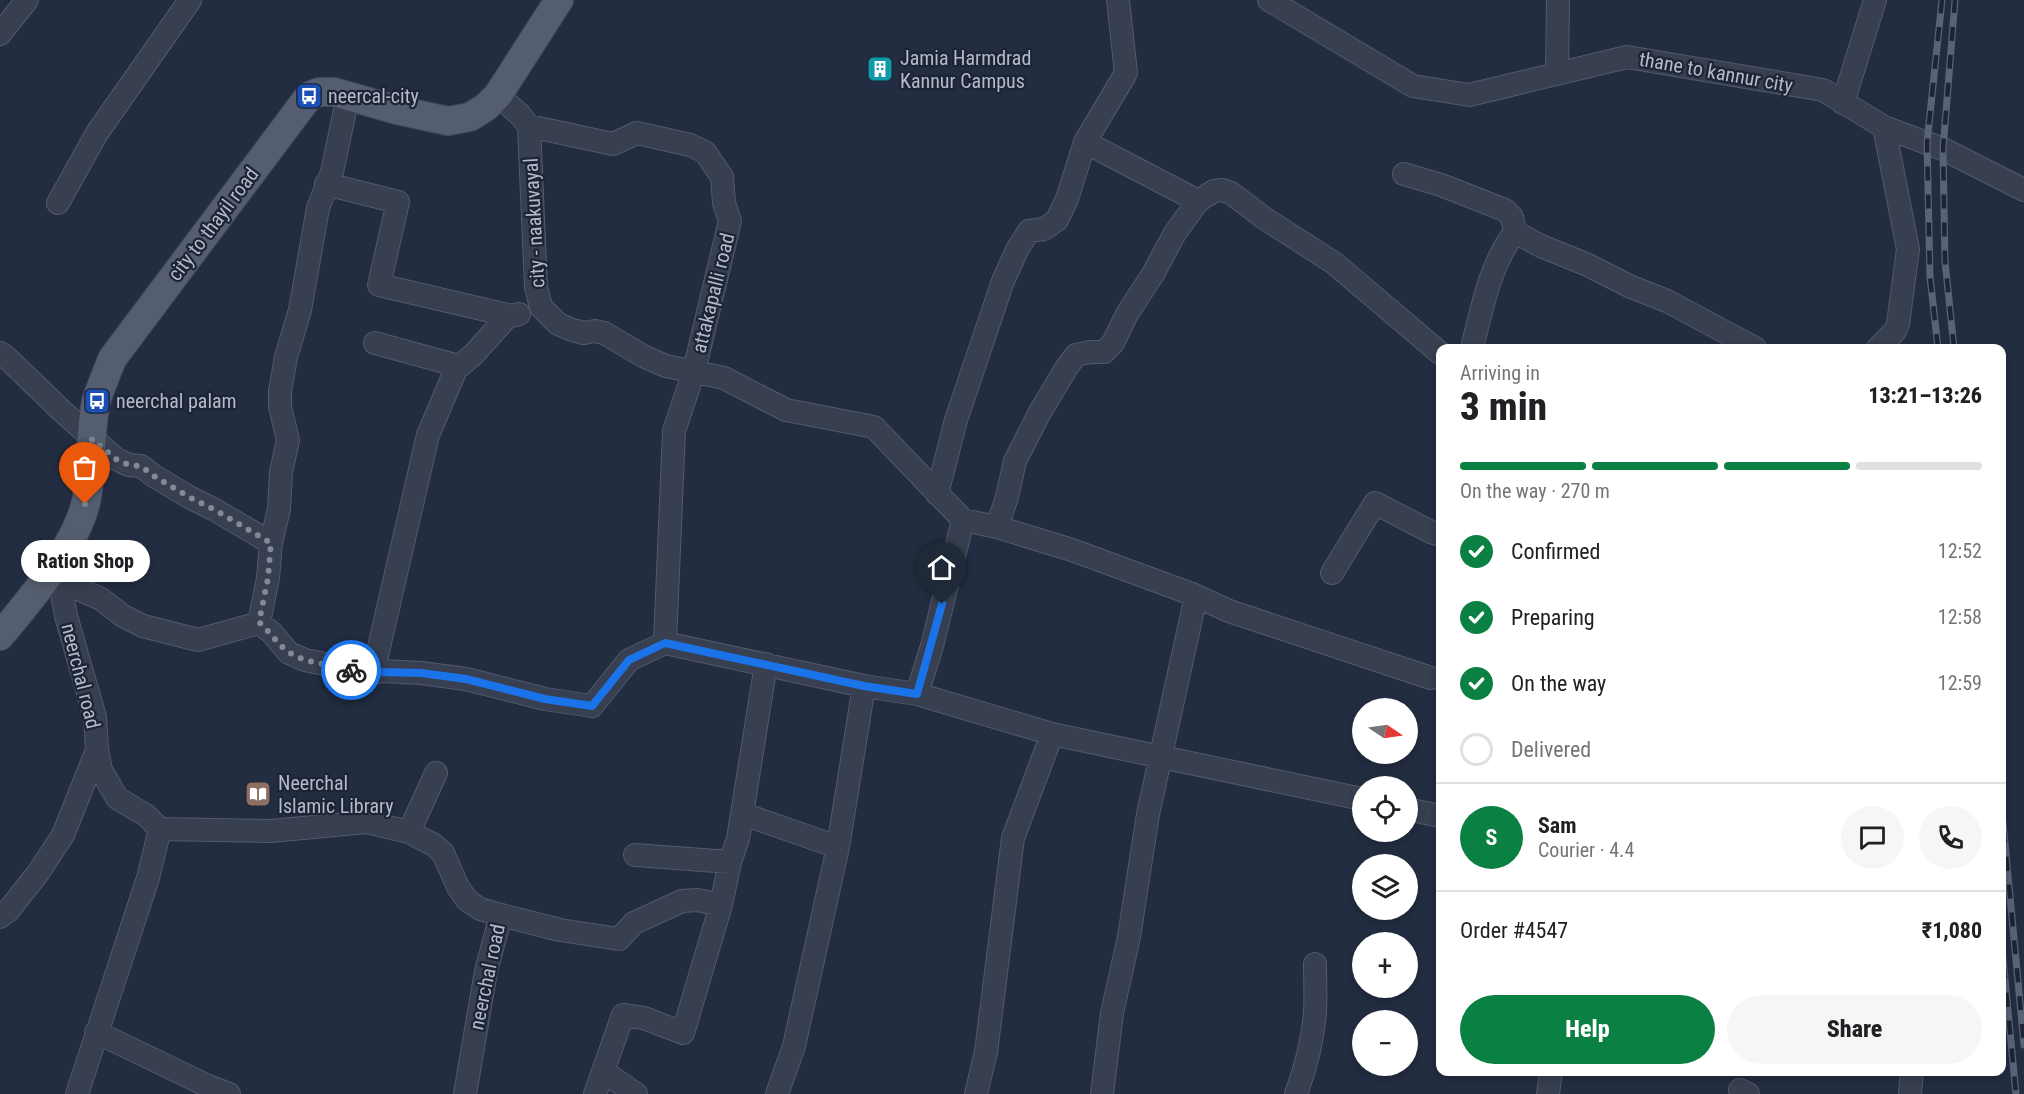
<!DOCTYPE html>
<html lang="en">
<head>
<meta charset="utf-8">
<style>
	body { margin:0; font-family:"Roboto Condensed",sans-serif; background:#f6f6f6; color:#202124; height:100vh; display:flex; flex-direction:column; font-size:22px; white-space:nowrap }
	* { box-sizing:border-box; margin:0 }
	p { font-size:20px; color:#757577 }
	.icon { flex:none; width:33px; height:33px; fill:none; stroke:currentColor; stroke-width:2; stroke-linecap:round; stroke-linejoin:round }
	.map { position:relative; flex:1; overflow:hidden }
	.side { position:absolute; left:1436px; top:344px; width:570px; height:732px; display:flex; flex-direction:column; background:#fff; border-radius:12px; box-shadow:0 3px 9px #0003 }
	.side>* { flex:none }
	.needle { width:39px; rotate:103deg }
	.buttons { position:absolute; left:1352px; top:698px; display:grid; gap:12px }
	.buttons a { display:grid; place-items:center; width:66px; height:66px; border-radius:50%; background:#fff; box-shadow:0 3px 9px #0003; font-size:30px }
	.pin { position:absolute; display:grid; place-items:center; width:51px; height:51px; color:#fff; margin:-62px -26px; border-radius:50% 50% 50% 0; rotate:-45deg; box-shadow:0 0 6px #0007 }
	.pin .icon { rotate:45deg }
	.courier { position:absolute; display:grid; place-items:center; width:60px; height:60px; margin:-30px; border:4px solid #1a73e8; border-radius:50%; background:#fff; color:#222; box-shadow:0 2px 8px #0007 }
	.bubble { position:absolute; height:42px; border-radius:21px; background:#fff; box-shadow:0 3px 9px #0003; font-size:20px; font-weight:800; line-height:42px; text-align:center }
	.head em { font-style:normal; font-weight:800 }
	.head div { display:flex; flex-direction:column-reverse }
	.head { display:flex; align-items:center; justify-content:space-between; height:102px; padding:0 24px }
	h1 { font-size:39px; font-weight:800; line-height:45px }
	.bar { display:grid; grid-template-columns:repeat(4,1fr); gap:9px 6px; align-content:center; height:72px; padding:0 24px }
	.bar i { height:8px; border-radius:4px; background:#e0e0e0 }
	.bar .selected { background:#0b8043 }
	.bar p { grid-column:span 4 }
	.line { display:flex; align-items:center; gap:15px; padding:0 24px; border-top:2px solid #e0e0e0 }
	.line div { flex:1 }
	.round { display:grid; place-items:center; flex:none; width:63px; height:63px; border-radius:32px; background:#f6f6f6 }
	ol { padding:0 24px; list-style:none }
	li { display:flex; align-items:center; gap:18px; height:66px }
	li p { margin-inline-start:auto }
	li .icon { padding:6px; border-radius:50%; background:#0b8043; color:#fff; stroke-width:4 }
	li:last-child { color:#757577 }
	li i { width:33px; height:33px; border:3px solid #e0e0e0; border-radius:50% }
	.primary-button { display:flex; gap:12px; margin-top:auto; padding:12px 24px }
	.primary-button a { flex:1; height:69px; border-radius:36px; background:#0b8043; color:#fff; font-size:24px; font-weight:800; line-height:69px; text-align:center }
	.primary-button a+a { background:#f6f6f6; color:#202124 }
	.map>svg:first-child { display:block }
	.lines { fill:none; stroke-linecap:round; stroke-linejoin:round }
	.minor-casing { stroke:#525a6b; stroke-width:24 }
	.major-casing { stroke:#414859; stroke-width:30 }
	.minor { stroke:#373f50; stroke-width:22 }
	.major { stroke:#555e70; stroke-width:28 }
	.rail-casing { stroke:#596378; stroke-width:7 }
	.rail { stroke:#1c2435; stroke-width:4.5; stroke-dasharray:14; stroke-linecap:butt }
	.done { stroke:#81899b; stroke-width:6; stroke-dasharray:0 10.8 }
	.route { stroke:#1a73e8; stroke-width:8 }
	.labels { text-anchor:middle; stroke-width:4.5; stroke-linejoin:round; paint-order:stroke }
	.poi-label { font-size:20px; fill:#b4bacb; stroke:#1c2435; text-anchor:start }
	.street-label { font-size:20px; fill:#b4bacb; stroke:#1c2435 }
</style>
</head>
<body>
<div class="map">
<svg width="2024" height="1094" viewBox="0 0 2024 1094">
	<rect width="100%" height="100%" fill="#232d41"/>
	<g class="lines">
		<!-- minor casing -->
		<g class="minor-casing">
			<path id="minor" d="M 1269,0 L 1413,86 L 1469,95 L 1627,57 L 1823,90 L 1884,127 L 1943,149 L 2024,190
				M 0,34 L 27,0
				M 1557,74 L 1558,0
				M 498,95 L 520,115 L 529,126 L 536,287 L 541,307 L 558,324 L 572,330 L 584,333 L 595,331 L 604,333 L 645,357 L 666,366 L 724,378 L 786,410 L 874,427 L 963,520 L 932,646 L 917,694
				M 1843,103 L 1875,0
				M 529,126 L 613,144 L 637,133 L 690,145 L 705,152 L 722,177 L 724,203 L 730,221 L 694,371 L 674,431 L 665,643 L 864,686 L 917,694 L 1052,734 L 1362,799
				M 1085,142 L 1198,201 L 1214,191 L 1223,190 L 1231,193 L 1264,218 L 1334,263 L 1440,353
				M 1404,174 L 1441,185 L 1505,210 L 1512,217 L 1515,232 C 1490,264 1482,309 1472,348
				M 326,184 L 398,202 L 379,285 L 512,316 L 519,314
				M 58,203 L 97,133 L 190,0
				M 1515,232 L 1541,246 L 1588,265 L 1629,286 L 1667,301 L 1755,348
				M 375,343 L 459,366
				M 1878,348 L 1895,331 L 1898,324 L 1908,249 L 1884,127
				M 0,353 L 6,357 L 63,412 L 116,459 L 129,465 L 141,466 L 154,476 L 189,497 L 215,510 L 271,543
				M 937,494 L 956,420 L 1003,281 L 1018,248 L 1029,231 L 1044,229 L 1057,220 L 1067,199 L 1085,142 L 1126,73 L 1118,0
				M 963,520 L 997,527 L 1072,550 L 1192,594 L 1229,611 L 1431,678
				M 997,527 L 1007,497 L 1015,461 L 1040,412 L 1067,367 L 1076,355 L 1090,352 L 1104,352 L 1113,343 L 1127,314 L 1153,274 L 1175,233 L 1198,201
				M 1332,573 L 1375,503 L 1431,532 L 1440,535
				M 49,576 L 101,599 L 123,616 L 143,626 L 198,640 L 259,623 L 271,632 L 289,653 L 305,660 L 348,669 L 365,675 L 382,671 L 421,673 L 466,679 L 545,699 L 592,706 L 629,660 L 665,643
				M 60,582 L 66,616 L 95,717 L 97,750 L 101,770 L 117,798 L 147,816 L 160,829 L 271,831 L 367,822 L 409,832 L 434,845 L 443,853 L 458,887 L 467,900 L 480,909 L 501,915 L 486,971 L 465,1094
				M 259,623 L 268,578 L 271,543 L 279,509 L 281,472 L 288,440 L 280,407 L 280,391 L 286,357 L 300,310 L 318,208 L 332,172 L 348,96
				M 373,673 L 428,435 L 456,369 L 473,355 L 509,315
				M 1407,809 L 1440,816
				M 743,814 L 838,847
				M 409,832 L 436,773
				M 635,855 L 730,862
				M 501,915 L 560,930 L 619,939 L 634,923 L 682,901 L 697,900 L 721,905
				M 0,917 L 8,911 L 38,873 L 63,835 L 97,750
				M 96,1032 L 208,1086 L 229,1094
				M 603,1071 L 636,1094
				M 1740,1090 L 1748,1094
				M 77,1094 L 148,878 L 160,829
				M 595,1094 L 623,1015 L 644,1018 L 683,1033 L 721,905 L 730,862 L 738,839 L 766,664
				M 777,1094 L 794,1046 L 838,847 L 864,686
				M 976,1094 L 986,1052 L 1013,838 L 1052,734
				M 1102,1094 L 1112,1013 L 1129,937 L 1148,814 L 1196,596
				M 1296,1094 C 1306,1067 1313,1040 1315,1011 C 1316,996 1315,980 1315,964
				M 1548,1094 L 1551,1071
				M 1910,1094 L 1912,1071"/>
		</g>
		<!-- major casing -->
		<g class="major-casing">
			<path id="major" d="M 0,636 C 30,600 75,548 86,502 C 93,469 89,435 96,402 C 100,388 107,373 112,359 L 309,96 L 319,92 L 334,92 L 397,110 L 448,121 L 470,117 L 486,107 L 498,95 L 559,0"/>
		</g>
		<!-- minor -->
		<use href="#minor" class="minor"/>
		<!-- major -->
		<use href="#major" class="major"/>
		<!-- rail casing -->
		<g class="rail-casing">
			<path id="rail" d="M 1938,348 L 1930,277 L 1927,143 L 1942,0
				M 1954,348 L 1945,261 L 1943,149 L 1955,0
				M 2001,801 L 2024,1045
				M 2001,937 L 2016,1094"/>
		</g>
		<!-- rail -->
		<use href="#rail" class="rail"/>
	</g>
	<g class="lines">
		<!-- done -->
		<path class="done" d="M 85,504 L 91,475 L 92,439 L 116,459 L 129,465 L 141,466 L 154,476 L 189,497 L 215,510 L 271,543 L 268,578 L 259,622 C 269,631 280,647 290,653 C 308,664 331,664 351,670"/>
		<!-- route -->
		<path class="route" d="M 351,670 L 365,675 L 382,672 L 421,673 L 466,679 L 545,699 L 592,706 L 629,660 L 665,643 L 864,686 L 917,694 L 942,604"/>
	</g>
	<!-- icons -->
	<defs>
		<g id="building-square" transform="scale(1.35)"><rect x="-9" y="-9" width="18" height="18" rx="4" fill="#0f9aa8" stroke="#1c2435"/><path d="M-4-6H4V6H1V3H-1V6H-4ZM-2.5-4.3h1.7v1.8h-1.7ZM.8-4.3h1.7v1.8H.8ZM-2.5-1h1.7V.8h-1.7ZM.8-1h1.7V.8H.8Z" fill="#fff"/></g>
		<g id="bus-square" transform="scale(1.35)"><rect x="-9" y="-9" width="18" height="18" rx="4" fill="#1a4fb4" stroke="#1c2435"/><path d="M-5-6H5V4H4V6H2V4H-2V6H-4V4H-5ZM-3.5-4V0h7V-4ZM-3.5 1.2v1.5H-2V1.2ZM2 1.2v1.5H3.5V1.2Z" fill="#fff"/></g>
		<g id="library-square" transform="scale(1.35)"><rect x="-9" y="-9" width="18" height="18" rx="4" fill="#8d6e63" stroke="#1c2435"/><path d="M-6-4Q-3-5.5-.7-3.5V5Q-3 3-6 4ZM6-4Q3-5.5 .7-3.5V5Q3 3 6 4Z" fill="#fff"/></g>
	</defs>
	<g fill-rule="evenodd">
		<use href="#building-square" x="880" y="69"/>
		<use href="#bus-square" x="309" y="96"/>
		<use href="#bus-square" x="97" y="401"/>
		<use href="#library-square" x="258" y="794"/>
	</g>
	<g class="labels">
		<!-- poi labels -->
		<g class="poi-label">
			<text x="900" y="65">Jamia Harmdrad<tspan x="900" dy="23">Kannur Campus</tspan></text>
			<text x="328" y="103">neercal-city</text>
			<text x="116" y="408">neerchal palam</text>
			<text x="278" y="790">Neerchal<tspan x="278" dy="23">Islamic Library</tspan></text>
		</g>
		<!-- street labels -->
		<g class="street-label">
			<text transform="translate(1716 72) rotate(10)" y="7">thane to kannur city</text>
			<text transform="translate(534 223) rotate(-93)" y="7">city - naakuvayal</text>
			<text transform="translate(213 224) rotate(-53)" y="7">city to thayil road</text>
			<text transform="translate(713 293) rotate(-76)" y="7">attakapalli road</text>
			<text transform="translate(81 676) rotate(76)" y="7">neerchal road</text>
			<text transform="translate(487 977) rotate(-78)" y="7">neerchal road</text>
		</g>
	</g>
</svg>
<div class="buttons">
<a><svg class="needle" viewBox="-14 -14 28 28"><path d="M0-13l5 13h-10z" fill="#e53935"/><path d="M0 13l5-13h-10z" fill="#757577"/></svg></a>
<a><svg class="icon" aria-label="locate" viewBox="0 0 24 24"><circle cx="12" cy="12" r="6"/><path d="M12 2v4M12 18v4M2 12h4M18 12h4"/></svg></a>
<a><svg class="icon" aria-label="layers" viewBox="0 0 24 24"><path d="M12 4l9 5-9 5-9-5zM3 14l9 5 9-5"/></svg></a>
<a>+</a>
<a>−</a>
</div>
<div class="pin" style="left:85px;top:504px;background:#ea580c"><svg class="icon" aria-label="bag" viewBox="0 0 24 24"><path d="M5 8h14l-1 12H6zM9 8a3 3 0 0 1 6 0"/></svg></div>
<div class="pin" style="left:942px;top:604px;background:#1f2937"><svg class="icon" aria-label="home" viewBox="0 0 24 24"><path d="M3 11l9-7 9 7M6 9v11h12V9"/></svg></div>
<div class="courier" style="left:351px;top:670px"><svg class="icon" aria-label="bike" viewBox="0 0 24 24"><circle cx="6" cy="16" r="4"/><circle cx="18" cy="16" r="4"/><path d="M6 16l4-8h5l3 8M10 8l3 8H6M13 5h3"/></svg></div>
<div class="bubble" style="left:21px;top:540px;width:129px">Ration Shop</div>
<section class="side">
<div class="head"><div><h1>3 min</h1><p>Arriving in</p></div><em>13:21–13:26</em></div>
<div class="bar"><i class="selected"></i><i class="selected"></i><i class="selected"></i><i></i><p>On the way · 270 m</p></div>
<ol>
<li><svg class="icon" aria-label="check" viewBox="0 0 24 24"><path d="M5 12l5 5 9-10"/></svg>Confirmed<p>12:52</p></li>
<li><svg class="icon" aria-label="check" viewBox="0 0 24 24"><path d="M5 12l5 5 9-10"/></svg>Preparing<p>12:58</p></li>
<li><svg class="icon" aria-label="check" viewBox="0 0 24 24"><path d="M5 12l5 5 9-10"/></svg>On the way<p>12:59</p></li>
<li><i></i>Delivered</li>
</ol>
<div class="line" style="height:108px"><b class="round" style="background:#0b8043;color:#fff">S</b><div><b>Sam</b><p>Courier · 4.4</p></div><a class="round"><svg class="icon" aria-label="chat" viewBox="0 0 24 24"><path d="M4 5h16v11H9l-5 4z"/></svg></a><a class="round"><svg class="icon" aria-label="phone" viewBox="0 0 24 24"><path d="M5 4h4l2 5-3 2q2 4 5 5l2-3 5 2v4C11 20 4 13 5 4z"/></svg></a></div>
<div class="line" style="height:78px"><div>Order #4547</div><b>₹1,080</b></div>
<div class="primary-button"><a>Help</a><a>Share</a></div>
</section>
</div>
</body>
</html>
